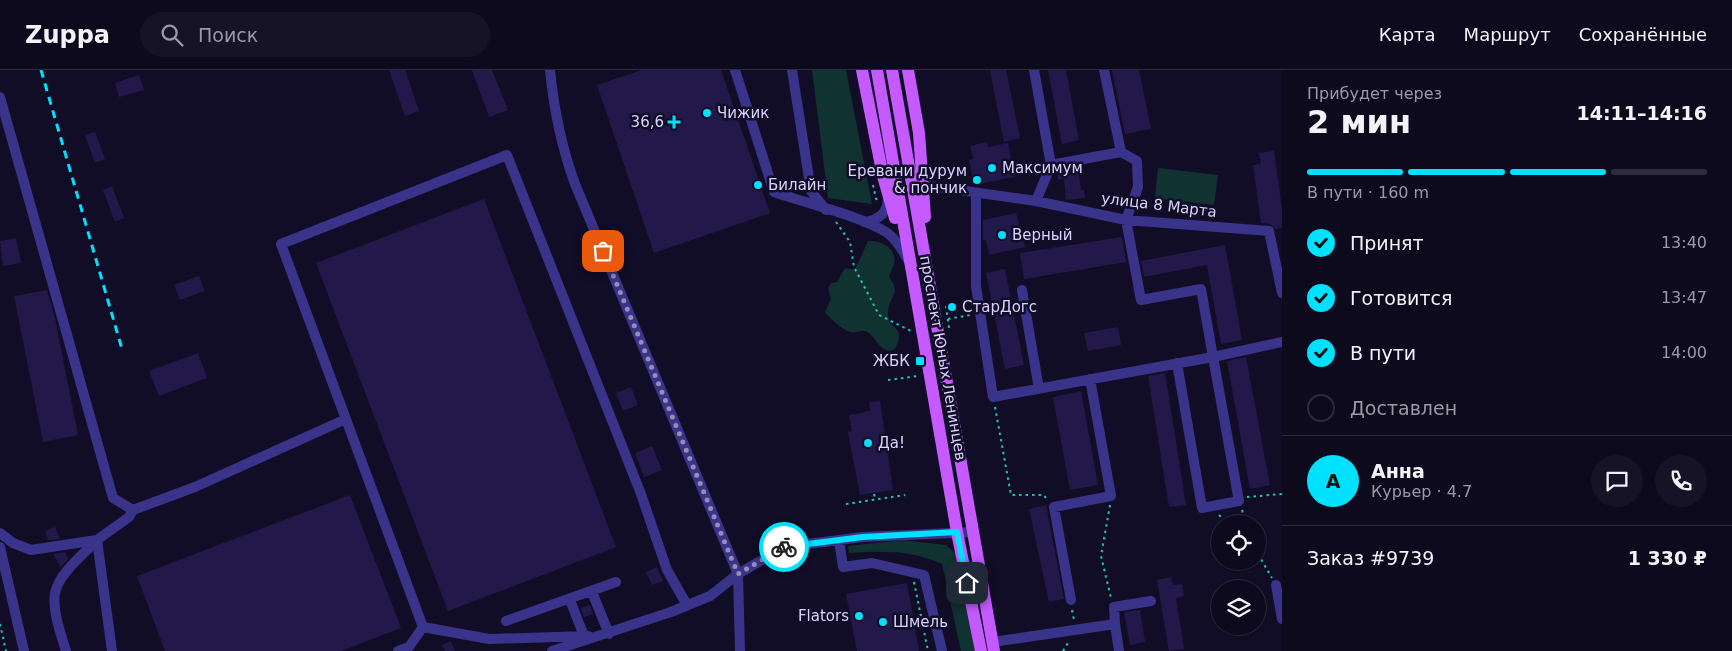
<!DOCTYPE html>
<html lang="ru">
<head>
<meta charset="utf-8">
<style>
	body { margin:0; font-family:"DejaVu Sans",sans-serif; background:#171326; color:#f1f3f6; height:100vh; display:flex; flex-direction:column; font-size:19px; white-space:nowrap }
	* { box-sizing:border-box; margin:0 }
	p { font-size:16px; color:#9b9aa4 }
	.icon { flex:none; width:28px; height:28px; fill:none; stroke:currentColor; stroke-width:2; stroke-linecap:round; stroke-linejoin:round }
	.map { position:relative; flex:1; overflow:hidden }
	.sheet { display:flex; flex-direction:column; background:#0e0a1d; width:450px }
	.sheet>* { flex:none }
	.controls { position:absolute; left:1211px; top:445px; display:grid; gap:10px }
	.controls a { display:grid; place-items:center; width:55px; height:55px; border-radius:50%; background:#0e0a1d; box-shadow:0 1px 4px #0004,0 0 0 1px #2e2b3b; font-size:25px }
	.pin { position:absolute; display:grid; place-items:center; width:42px; height:42px; color:#fff; margin:-21px; border-radius:10px; box-shadow:0 2px 8px #0006 }
	.courier { position:absolute; display:grid; place-items:center; width:50px; height:50px; margin:-25px; border:4px solid #00e1fe; border-radius:50%; background:#fff; color:#222; box-shadow:0 1px 6px #0007 }
	.overview em { font-style:normal; font-weight:800 }
	.overview div { display:flex; flex-direction:column-reverse }
	.overview { display:flex; align-items:center; justify-content:space-between; height:85px; padding:0 25px }
	h1 { font-size:32px; font-weight:800; line-height:38px }
	.bar { display:grid; grid-template-columns:repeat(4,1fr); gap:8px 5px; align-content:center; height:60px; padding:0 25px }
	.bar i { height:6px; border-radius:4px; background:#2e2b3b }
	.bar .active { background:#00e1fe }
	.bar p { grid-column:span 4 }
	.line { display:flex; align-items:center; gap:12px; padding:0 25px; border-top:1px solid #2e2b3b }
	.line div { flex:1 }
	.round { display:grid; place-items:center; flex:none; width:52px; height:52px; border-radius:26px; background:#171326 }
	ol { padding:0 25px; list-style:none }
	li { display:flex; align-items:center; gap:15px; height:55px }
	li p { margin-inline-start:auto }
	li .icon { padding:5px; border-radius:50%; background:#00e1fe; color:#111; stroke-width:4 }
	li:last-child { color:#9b9aa4 }
	li i { width:28px; height:28px; border:2px solid #2e2b3b; border-radius:50% }
	header { display:flex; align-items:center; gap:30px; box-sizing:border-box; height:70px; padding:0 25px; background:#0e0a1d; border-bottom:1px solid #2e2b3b }
	header strong { font-size:24px }
	nav { display:flex; gap:28px; margin-inline-start:auto; font-size:18px }
	.search { width:350px; height:45px; background:#171326; display:flex; align-items:center; gap:12px; box-sizing:border-box; padding:0 18px; border-radius:28px; color:#9b9aa4; font-size:19px }
	main { display:flex; flex:1; min-height:0 }
	.map>svg:first-child { display:block }
	.green { fill:#103231 }
	.building { fill:#23184a }
	.lines { fill:none; stroke-linecap:round; stroke-linejoin:round }
	.path { stroke:#25c2ba; stroke-width:2; stroke-dasharray:2.5 4; stroke-linecap:butt }
	.minor { stroke:#39348a; stroke-width:10 }
	.major { stroke:#c45aff; stroke-width:12 }
	.rail { stroke:#00e1fe; stroke-width:3; stroke-dasharray:8 6; stroke-linecap:butt }
	.done { stroke:#938eb3; stroke-width:5; stroke-dasharray:0 9 }
	.route { stroke:#00e1fe; stroke-width:6 }
	.poi-dot { fill:#00e1fe; stroke:#120d27; stroke-width:2 }
	.labels { text-anchor:middle; stroke-width:5; stroke-linejoin:round; paint-order:stroke }
	.poi-label { font-size:15px; fill:#d9d3ff; stroke:#120d27; text-anchor:start }
	.street-label { font-size:15px; fill:#d9d3ff; stroke:#120d27 }
</style>
</head>
<body>
<header>
<strong>Zuppa</strong>
<div class="search"><svg class="icon" aria-label="search" viewBox="0 0 24 24"><circle cx="10" cy="10" r="6"/><path d="M15 15l6 6"/></svg>Поиск</div>
<nav><a>Карта</a><a>Маршрут</a><a>Сохранённые</a></nav>
</header>
<main>
<div class="map">
<svg width="1282" height="581" viewBox="0 0 1282 581">
	<rect width="100%" height="100%" fill="#120d27"/>
	<!-- green -->
	<path class="green" d="M 812,0 L 846,0 L 872,134 L 828,128 Z
		M 1158,98 L 1218,105 L 1214,135 L 1155,128 Z
		M 868,171 C 882,170 898,179 894,195 C 892,199 890,202 889,207 C 903,224 887,227 888,244 C 889,261 907,255 895,279 L 890,281 C 878,278 877,270 869,263 C 863,258 856,264 850,262 C 842,259 830,249 825,242 L 831,229 L 828,218 L 831,213 L 837,212 L 845,198 L 855,200 Z
		M 902,470 L 946,475 L 958,486 L 975,581 L 961,581 L 942,494 C 909,480 885,481 849,483 L 848,476 Z"/>
	<!-- building -->
	<path class="building" d="M 389,0 L 405,0 L 419,41 L 405,46 Z
		M 472,0 L 492,0 L 508,40 L 489,47 Z
		M 642,0 L 721,0 L 770,143 L 654,183 L 597,15 Z
		M 990,0 L 1006,0 L 1020,68 L 1004,72 Z
		M 1048,0 L 1066,0 L 1079,70 L 1062,74 Z
		M 1112,0 L 1139,0 L 1151,59 L 1125,64 Z
		M 139,5 L 144,20 L 119,27 L 115,13 Z
		M 95,62 L 105,89 L 95,93 L 85,65 Z
		M 987,72 L 988,77 L 1008,73 L 1015,107 L 974,115 L 969,90 L 973,89 L 970,76 Z
		M 1274,81 L 1282,140 L 1282,158 L 1275,159 L 1270,154 L 1261,153 L 1253,95 L 1261,94 L 1259,83 Z
		M 1078,97 L 1081,120 L 1084,120 L 1085,128 L 1066,130 L 1064,109 L 1058,110 L 1058,102 Z
		M 112,116 L 124,148 L 115,152 L 103,120 Z
		M 484,129 L 616,477 L 448,541 L 316,193 Z
		M 1016,143 L 1025,177 L 989,185 L 986,170 L 983,170 L 983,150 Z
		M 1122,167 L 1126,192 L 1024,209 L 1020,183 Z
		M 16,168 L 21,193 L 3,196 L 0,171 Z
		M 1225,175 L 1242,270 L 1221,274 L 1207,195 L 1144,207 L 1141,191 Z
		M 1005,199 L 1024,295 L 1005,299 L 986,203 Z
		M 199,206 L 205,221 L 180,230 L 174,215 Z
		M 47,220 L 55,248 L 78,365 L 43,372 L 14,226 Z
		M 1118,257 L 1121,275 L 1088,281 L 1084,263 Z
		M 198,283 L 207,308 L 159,326 L 149,301 Z
		M 1246,287 L 1270,415 L 1250,419 L 1227,291 Z
		M 1165,303 L 1186,435 L 1169,437 L 1148,306 Z
		M 631,317 L 638,335 L 623,341 L 616,323 Z
		M 1081,321 L 1098,415 L 1070,420 L 1053,327 Z
		M 880,331 L 893,420 L 860,425 L 848,362 L 852,361 L 849,345 L 870,341 L 869,332 Z
		M 652,376 L 662,400 L 644,407 L 635,383 Z
		M 350,425 L 401,558 L 341,581 L 165,581 L 137,506 Z
		M 1046,435 L 1064,529 L 1049,532 L 1029,439 Z
		M 55,457 L 60,469 L 48,470 L 45,461 Z
		M 65,482 L 68,489 L 61,497 L 53,484 Z
		M 657,497 L 663,511 L 652,515 L 646,502 Z
		M 1171,507 L 1173,515 L 1182,514 L 1184,526 L 1176,528 L 1184,579 L 1169,581 L 1157,510 Z
		M 907,513 L 919,581 L 857,581 L 846,524 Z
		M 590,535 L 593,544 L 584,547 L 581,538 Z
		M 1140,540 L 1145,572 L 1130,575 L 1124,542 Z
		M 451,571 L 455,581 L 445,581 L 442,575 Z"/>
	<g class="lines">
		<!-- path -->
		<path class="path" d="M 873,115 L 877,132
			M 836,152 L 850,172 L 854,197 L 879,245 L 911,261
			M 946,236 L 949,258
			M 948,249 L 970,245
			M 888,310 L 918,306
			M 995,337 L 1011,425 L 1044,425 L 1047,430
			M 874,424 L 875,429
			M 1247,427 L 1282,424
			M 846,434 L 905,425
			M 1110,435 L 1101,486 L 1111,528
			M 1242,440 L 1246,454
			M 1219,445 L 1228,454
			M 1258,484 L 1272,508
			M 914,512 L 928,581
			M 1072,540 L 1074,550
			M 0,554 L 6,581
			M 1063,581 L 1070,570"/>
		<!-- minor -->
		<path class="minor" d="M 550,0 C 554,40 561,76 575,114 L 738,504 L 740,581
			M 735,0 L 774,122 C 802,132 869,148 890,165 C 898,172 903,181 908,190
			M 792,0 L 811,121 L 826,140
			M 1034,0 L 1051,95 L 1036,131
			M 0,27 L 113,428 L 133,440 L 195,417 L 346,349
			M 1121,82 L 1137,91 L 1138,117 L 1126,150 L 1141,230 L 1201,219 L 1213,287 L 1282,272
			M 1051,95 L 1121,82 L 1104,0
			M 924,115 L 1036,131 L 1126,150 L 1269,161 L 1282,223
			M 976,123 L 976,216 L 993,327 L 1213,287 L 1239,431 L 1202,438 L 1177,293
			M 864,152 C 879,150 888,143 888,127
			M 1022,220 L 1039,319
			M 0,463 L 13,473 L 31,480 L 97,470
			M 839,470 L 843,497 L 872,493 L 924,505 L 942,581
			M 0,477 L 24,581
			M 1276,515 L 1282,549
			M 592,522 L 609,564
			M 570,530 L 584,566
			M 1071,530 L 1054,437 L 1111,426 L 1090,309
			M 506,551 L 616,512
			M 1115,554 L 1114,537 L 1151,531
			M 423,557 L 281,174 L 507,85 L 641,424 L 667,500 L 687,535
			M 423,557 L 489,569 L 588,566
			M 993,572 L 1115,554 L 1119,581
			M 66,581 C 61,564 52,541 55,523 C 59,503 84,484 97,470
			M 112,581 L 97,470 L 129,447 L 133,440
			M 398,581 L 409,577 L 423,557
			M 552,581 L 671,542 L 710,526 L 738,504 L 784,477 L 863,467 L 974,462"/>
		<!-- major -->
		<path class="major" d="M 862,0 L 883,106 L 895,148
			M 877,0 L 957,462 L 981,581
			M 892,0 L 994,581
			M 908,0 L 919,63 L 925,147"/>
		<!-- rail -->
		<path class="rail" d="M 41,0 L 122,279"/>
	</g>
	<g class="lines">
		<!-- done -->
		<path class="done" d="M 603,181 L 738,504 L 784,477"/>
		<!-- route -->
		<path class="route" d="M 784,477 L 863,467 L 957,462 L 967,513"/>
	</g>
	<!-- markers -->
	<g class="poi-dot">
		<circle cx="707" cy="43" r="5"/>
		<path d="M671.5 44.5h5v5h5v5h-5v5h-5v-5h-5v-5h5z"/>
		<circle cx="992" cy="98" r="5"/>
		<circle cx="977" cy="110" r="5"/>
		<circle cx="758" cy="115" r="5"/>
		<circle cx="1002" cy="165" r="5"/>
		<circle cx="952" cy="237" r="5"/>
		<rect x="915" y="286" width="10" height="10" rx="2.5"/>
		<circle cx="868" cy="373" r="5"/>
		<circle cx="859" cy="546" r="5"/>
		<circle cx="883" cy="552" r="5"/>
	</g>
	<g class="labels">
		<!-- poi labels -->
		<g class="poi-label">
			<text x="717" y="48">Чижик</text>
			<text x="664" y="57" text-anchor="end">36,6</text>
			<text x="1002" y="103">Максимум</text>
			<text x="967" y="106" text-anchor="end">Еревани дурум<tspan x="967" dy="17">&amp; пончик</tspan></text>
			<text x="768" y="120">Билайн</text>
			<text x="1012" y="170">Верный</text>
			<text x="962" y="242">СтарДогс</text>
			<text x="910" y="296" text-anchor="end">ЖБК</text>
			<text x="878" y="378">Да!</text>
			<text x="849" y="551" text-anchor="end">Flators</text>
			<text x="893" y="557">Шмель</text>
		</g>
		<!-- street labels -->
		<g class="street-label">
			<text transform="translate(1159 135) rotate(7)" y="5">улица 8 Марта</text>
			<text transform="translate(943 288) rotate(80)" y="5">проспект Юных Ленинцев</text>
		</g>
	</g>
</svg>
<div class="controls">
<a><svg class="icon" aria-label="locate" viewBox="0 0 24 24"><circle cx="12" cy="12" r="6"/><path d="M12 2v4M12 18v4M2 12h4M18 12h4"/></svg></a>
<a><svg class="icon" aria-label="layers" viewBox="0 0 24 24"><path d="M12 4l9 5-9 5-9-5zM3 14l9 5 9-5"/></svg></a>
</div>
<div class="pin" style="left:603px;top:181px;background:#ea580c"><svg class="icon" aria-label="bag" viewBox="0 0 24 24"><path d="M5 8h14l-1 12H6zM9 8a3 3 0 0 1 6 0"/></svg></div>
<div class="pin" style="left:967px;top:513px;background:#1f2937"><svg class="icon" aria-label="home" viewBox="0 0 24 24"><path d="M3 11l9-7 9 7M6 9v11h12V9"/></svg></div>
<div class="courier" style="left:784px;top:477px"><svg class="icon" aria-label="bike" viewBox="0 0 24 24"><circle cx="6" cy="16" r="4"/><circle cx="18" cy="16" r="4"/><path d="M6 16l4-8h5l3 8M10 8l3 8H6M13 5h3"/></svg></div>
</div>
<section class="sheet">
<div class="overview"><div><h1>2 мин</h1><p>Прибудет через</p></div><em>14:11–14:16</em></div>
<div class="bar"><i class="active"></i><i class="active"></i><i class="active"></i><i></i><p>В пути · 160 m</p></div>
<ol>
<li><svg class="icon" aria-label="check" viewBox="0 0 24 24"><path d="M5 12l5 5 9-10"/></svg>Принят<p>13:40</p></li>
<li><svg class="icon" aria-label="check" viewBox="0 0 24 24"><path d="M5 12l5 5 9-10"/></svg>Готовится<p>13:47</p></li>
<li><svg class="icon" aria-label="check" viewBox="0 0 24 24"><path d="M5 12l5 5 9-10"/></svg>В пути<p>14:00</p></li>
<li><i></i>Доставлен</li>
</ol>
<div class="line" style="height:90px"><b class="round" style="background:#00e1fe;color:#111">А</b><div><b>Анна</b><p>Курьер · 4.7</p></div><a class="round"><svg class="icon" aria-label="chat" viewBox="0 0 24 24"><path d="M4 5h16v11H9l-5 4z"/></svg></a><a class="round"><svg class="icon" aria-label="phone" viewBox="0 0 24 24"><path d="M5 4h4l2 5-3 2q2 4 5 5l2-3 5 2v4C11 20 4 13 5 4z"/></svg></a></div>
<div class="line" style="height:65px"><div>Заказ #9739</div><b>1 330 ₽</b></div>
</section>
</main>
</body>
</html>
